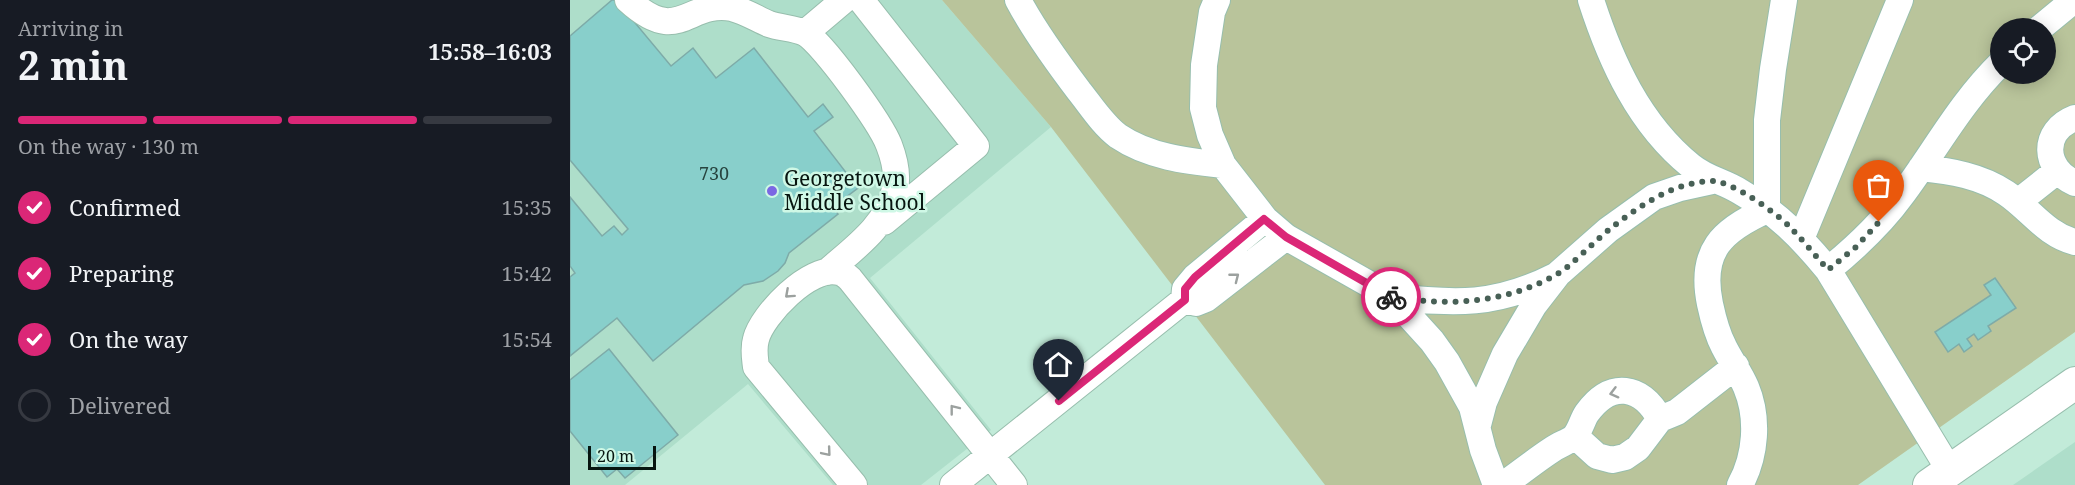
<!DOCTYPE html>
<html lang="en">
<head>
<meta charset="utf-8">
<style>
	body { margin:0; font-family:"Noto Serif",serif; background:#242831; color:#f1f3f6; height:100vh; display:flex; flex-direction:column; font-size:22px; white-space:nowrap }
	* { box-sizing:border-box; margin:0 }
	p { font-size:20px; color:#9ea1a6 }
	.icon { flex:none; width:33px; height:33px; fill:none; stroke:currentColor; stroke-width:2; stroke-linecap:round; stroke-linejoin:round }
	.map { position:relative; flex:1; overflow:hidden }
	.details { display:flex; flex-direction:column; background:#171b24; width:570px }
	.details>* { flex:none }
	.buttons { position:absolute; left:1420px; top:18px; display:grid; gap:12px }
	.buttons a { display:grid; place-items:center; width:66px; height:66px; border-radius:50%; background:#171b24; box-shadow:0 3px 15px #0003; font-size:30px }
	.scale { position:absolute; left:18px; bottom:15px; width:68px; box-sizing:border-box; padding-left:6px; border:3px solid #071510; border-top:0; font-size:16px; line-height:21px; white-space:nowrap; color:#071510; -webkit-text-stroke:4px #cff8e6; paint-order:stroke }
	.pin { position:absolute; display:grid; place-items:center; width:51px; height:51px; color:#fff; margin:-62px -26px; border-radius:50% 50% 50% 0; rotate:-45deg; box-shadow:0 0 6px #0007 }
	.pin .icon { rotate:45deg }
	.courier { position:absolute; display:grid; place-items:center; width:60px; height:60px; margin:-30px; border:4px solid #db2777; border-radius:50%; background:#fff; color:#222; box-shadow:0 2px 8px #0007 }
	.headline em { font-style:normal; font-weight:700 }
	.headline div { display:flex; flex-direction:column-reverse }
	.headline { display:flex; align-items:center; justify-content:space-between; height:102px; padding:0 18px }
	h1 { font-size:39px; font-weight:700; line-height:45px }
	.bar { display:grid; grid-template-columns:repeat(4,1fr); gap:9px 6px; align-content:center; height:72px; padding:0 18px }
	.bar i { height:8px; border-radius:4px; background:#363941 }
	.bar .on { background:#db2777 }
	.bar p { grid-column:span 4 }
	ol { padding:0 18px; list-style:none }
	li { display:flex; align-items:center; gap:18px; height:66px }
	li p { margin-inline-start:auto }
	li .icon { padding:6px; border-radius:50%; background:#db2777; color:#fff; stroke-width:4 }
	li:last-child { color:#9ea1a6 }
	li i { width:33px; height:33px; border:3px solid #363941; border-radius:50% }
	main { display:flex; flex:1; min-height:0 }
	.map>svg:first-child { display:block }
	.built { fill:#aedeca }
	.green { fill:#b9c49b; fill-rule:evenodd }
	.building { fill:#88cfcb; stroke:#7eaba8; stroke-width:1.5 }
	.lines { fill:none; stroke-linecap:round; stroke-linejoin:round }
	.minor-casing { stroke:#97bead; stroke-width:28 }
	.major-casing { stroke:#97bead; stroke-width:34 }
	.minor { stroke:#fff; stroke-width:26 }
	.major { stroke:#fff; stroke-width:32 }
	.oneway { stroke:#9ca19f }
	.done { stroke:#486056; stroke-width:6; stroke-dasharray:0 10.8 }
	.route { stroke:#db2777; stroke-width:8 }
	.poi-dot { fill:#7b68e3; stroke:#cff8e6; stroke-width:2 }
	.labels { text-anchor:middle; stroke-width:5; stroke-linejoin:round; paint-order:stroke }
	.number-label { font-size:18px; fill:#27443f }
	.poi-label { font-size:21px; fill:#071510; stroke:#cff8e6; text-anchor:start }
</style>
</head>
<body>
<main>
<section class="details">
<div class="headline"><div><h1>2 min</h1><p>Arriving in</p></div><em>15:58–16:03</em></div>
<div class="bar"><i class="on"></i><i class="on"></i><i class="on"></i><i></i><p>On the way · 130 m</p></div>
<ol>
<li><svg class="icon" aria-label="check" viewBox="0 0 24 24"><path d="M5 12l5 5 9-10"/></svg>Confirmed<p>15:35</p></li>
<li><svg class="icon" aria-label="check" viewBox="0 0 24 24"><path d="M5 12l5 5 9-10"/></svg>Preparing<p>15:42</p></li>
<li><svg class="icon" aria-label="check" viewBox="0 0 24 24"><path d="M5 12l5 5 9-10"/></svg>On the way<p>15:54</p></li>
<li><i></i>Delivered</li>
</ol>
</section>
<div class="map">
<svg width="1505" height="485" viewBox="0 0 1505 485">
	<rect width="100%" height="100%" fill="#c2ebd9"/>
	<!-- built -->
	<path class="built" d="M 0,0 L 372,0 L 481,127 L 300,278 L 421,430 L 351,485 L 263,485 L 178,384 L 55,485 L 0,485 Z
		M 1505,442 L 1505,485 L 1443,485 Z"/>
	<!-- green -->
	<path class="green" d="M 372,0 L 1505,0 L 1505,332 L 1288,485 L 755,485 L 481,127 ZM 1431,28 L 1476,28 L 1476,74 L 1431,74 Z"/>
	<!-- building -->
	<path class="building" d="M 42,0 L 46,0 L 101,66 L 123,48 L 146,78 L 184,48 L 238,117 L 253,104 L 263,117 L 244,131 L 288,188 L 263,207 L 268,214 L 219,253 L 215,263 L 208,271 L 193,281 L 174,285 L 83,361 L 47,318 L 0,356 L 0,277 L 5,273 L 0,266 L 0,197 L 32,236 L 44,226 L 52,235 L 58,229 L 0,160 L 0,36 Z
		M 1425,278 L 1446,308 L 1418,326 L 1421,331 L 1408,340 L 1404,334 L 1397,339 L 1402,346 L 1394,352 L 1389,344 L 1378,352 L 1365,332 L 1421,295 L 1414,285 Z
		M 39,349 L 108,435 L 55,478 L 47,469 L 37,477 L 0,431 L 0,380 Z"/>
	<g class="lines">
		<!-- minor casing -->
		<g class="minor-casing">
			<path id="minor" d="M 58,0 C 109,47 117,0 162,8 C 175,11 187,19 199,24 C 210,28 224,28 235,33 C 253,43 311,124 319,145 C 324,158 328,175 325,189 C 317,226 283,249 257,272
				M 291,0 L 406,146 L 314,222
				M 448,0 C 465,32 487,62 509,91 C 521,106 533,125 548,136 C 579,157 617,161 653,165
				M 647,0 L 642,12 L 634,65 L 633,108 L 640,135 L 653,165 L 695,219 L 716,237 L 822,297 L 862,341 L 877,362 L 902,407 L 913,450 L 926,485
				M 1021,0 C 1041,62 1069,124 1121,166 C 1137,179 1153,181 1169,191 C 1206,212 1231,237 1258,270 L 1380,471
				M 1470,28 L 1504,0
				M 235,33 L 274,0
				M 1505,118 C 1471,131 1473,169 1505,183
				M 1351,168 C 1381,171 1411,176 1436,193 C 1460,209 1476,235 1505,242
				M 1448,202 L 1487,171
				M 1197,210 L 1197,120 L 1203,69 L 1214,0
				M 1231,239 L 1330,0
				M 1258,270 C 1285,248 1311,224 1332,195 C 1365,151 1390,103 1431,63
				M 822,297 C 886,304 926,306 985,276
				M 614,300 L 626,303 L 636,299 L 716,237
				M 614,300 L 615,289 L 625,277 L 695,219
				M 908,425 L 914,402 L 935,354 L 964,305 L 988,274 L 1038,230 L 1084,197 L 1110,188 L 1142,181
				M 1005,436 L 1027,456 L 1042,460 L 1055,457 L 1068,448 L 1090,419 L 1107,412 L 1166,366
				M 284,485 L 186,367 C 185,358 183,349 186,339 C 192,315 240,265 268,272 C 272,272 277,276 280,279 L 444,485
				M 383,485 L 614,300
				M 933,485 C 950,473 966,460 983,449 C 989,445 997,442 1003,438 C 1010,432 1012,420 1017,413 C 1041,380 1071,385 1090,419
				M 1170,485 C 1186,456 1189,418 1176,387 C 1170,373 1161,361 1154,347 C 1147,334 1143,318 1140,304 C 1129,251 1152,230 1197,210"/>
		</g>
		<!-- major casing -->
		<g class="major-casing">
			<path id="major" d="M 1359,485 L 1505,383"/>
		</g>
		<!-- minor -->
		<use href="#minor" class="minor"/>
		<!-- major -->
		<use href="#major" class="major"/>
	</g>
	<!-- one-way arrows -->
	<defs><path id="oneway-chevron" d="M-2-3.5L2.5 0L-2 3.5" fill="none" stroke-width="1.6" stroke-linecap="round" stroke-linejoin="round" transform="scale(1.5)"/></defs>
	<g class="oneway">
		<use href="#oneway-chevron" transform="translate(665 277) rotate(-38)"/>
		<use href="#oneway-chevron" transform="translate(219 294) rotate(138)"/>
		<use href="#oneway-chevron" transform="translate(1044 393) rotate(165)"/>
		<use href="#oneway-chevron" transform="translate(384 409) rotate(-128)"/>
		<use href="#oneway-chevron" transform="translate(257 452) rotate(50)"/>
	</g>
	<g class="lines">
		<!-- done -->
		<path class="done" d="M 821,297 C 878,306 932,304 984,276 C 1001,267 1023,242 1040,229 C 1069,206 1102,183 1141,181 C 1161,180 1208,214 1222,229 C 1234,242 1246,256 1258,270 L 1286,247 L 1309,222"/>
		<!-- route -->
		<path class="route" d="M 489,401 L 615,300 L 615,289 L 625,277 L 694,219 L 716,237 L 821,297"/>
	</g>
	<!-- markers -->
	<circle class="poi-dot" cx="202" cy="191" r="6"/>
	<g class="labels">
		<!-- number labels -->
		<g class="number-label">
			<text x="144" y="180">730</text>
		</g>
		<!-- poi labels -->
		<g class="poi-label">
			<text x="214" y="186">Georgetown<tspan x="214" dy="24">Middle School</tspan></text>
		</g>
	</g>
</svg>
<div class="buttons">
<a><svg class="icon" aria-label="locate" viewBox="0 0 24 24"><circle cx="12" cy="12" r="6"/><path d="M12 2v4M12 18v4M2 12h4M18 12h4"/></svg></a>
</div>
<div class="scale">20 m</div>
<div class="pin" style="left:1309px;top:222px;background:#ea580c"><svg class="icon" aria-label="bag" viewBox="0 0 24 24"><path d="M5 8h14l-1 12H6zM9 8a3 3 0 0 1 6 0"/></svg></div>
<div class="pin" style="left:489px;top:401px;background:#1f2937"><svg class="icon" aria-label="home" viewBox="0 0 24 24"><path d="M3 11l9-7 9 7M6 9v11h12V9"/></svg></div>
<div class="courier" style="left:821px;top:297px"><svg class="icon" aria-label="bike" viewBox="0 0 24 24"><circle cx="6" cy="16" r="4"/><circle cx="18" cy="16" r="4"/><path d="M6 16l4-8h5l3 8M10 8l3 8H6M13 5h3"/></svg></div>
</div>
</main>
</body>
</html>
